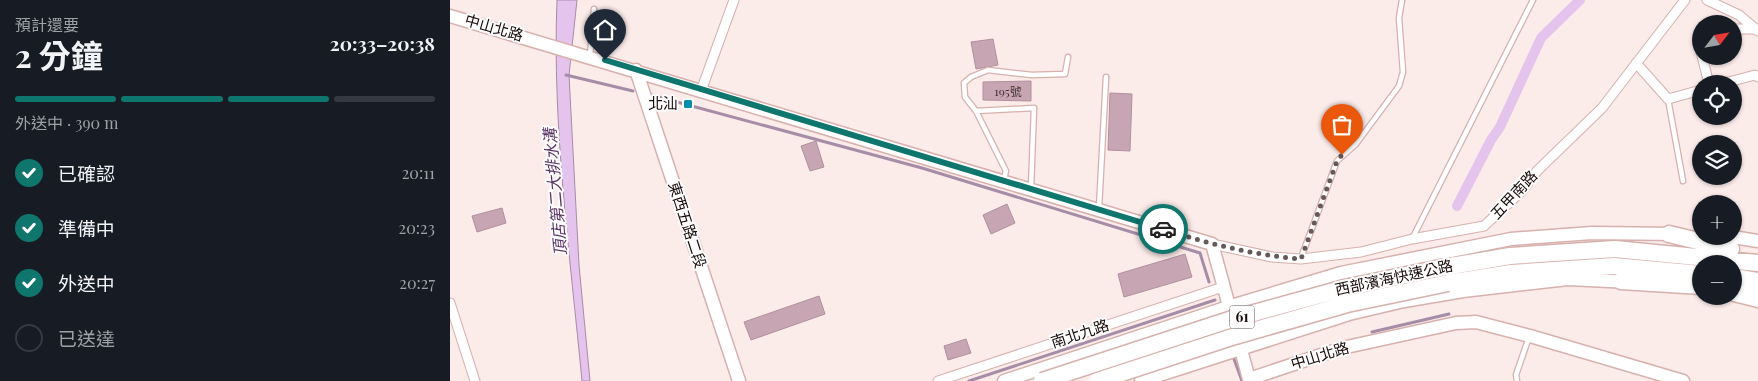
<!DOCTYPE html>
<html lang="zh-TW">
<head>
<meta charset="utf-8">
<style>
	body { margin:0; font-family:"Playfair Display","Noto Sans TC",serif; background:#242831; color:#f1f3f6; height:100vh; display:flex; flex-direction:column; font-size:19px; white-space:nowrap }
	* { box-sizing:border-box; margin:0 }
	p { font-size:16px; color:#9ea1a6 }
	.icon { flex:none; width:28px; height:28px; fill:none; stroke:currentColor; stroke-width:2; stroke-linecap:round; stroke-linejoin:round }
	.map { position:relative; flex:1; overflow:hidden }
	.sheet { display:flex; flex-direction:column; background:#171b24; width:450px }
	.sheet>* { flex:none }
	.needle { width:32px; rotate:59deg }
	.controls { position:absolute; left:1242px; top:15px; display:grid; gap:10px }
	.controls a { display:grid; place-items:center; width:50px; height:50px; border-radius:50%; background:#171b24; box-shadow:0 1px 4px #0004; font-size:25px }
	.pin { position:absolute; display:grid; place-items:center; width:42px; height:42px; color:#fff; margin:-51px -21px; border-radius:50% 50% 50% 0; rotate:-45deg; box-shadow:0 0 5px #0007 }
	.pin .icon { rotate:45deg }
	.courier { position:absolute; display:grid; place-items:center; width:50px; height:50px; margin:-25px; border:4px solid #0f766e; border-radius:50%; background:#fff; color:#222; box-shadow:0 1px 6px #0007 }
	.head em { font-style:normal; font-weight:700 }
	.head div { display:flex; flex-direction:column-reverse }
	.head { display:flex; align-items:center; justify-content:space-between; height:85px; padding:0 15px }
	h1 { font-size:32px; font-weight:700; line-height:38px }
	.bar { display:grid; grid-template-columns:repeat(4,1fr); gap:8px 5px; align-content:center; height:60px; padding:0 15px }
	.bar i { height:6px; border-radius:4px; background:#363941 }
	.bar .on { background:#0f766e }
	.bar p { grid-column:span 4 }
	ol { padding:0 15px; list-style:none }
	li { display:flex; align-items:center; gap:15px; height:55px }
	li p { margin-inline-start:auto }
	li .icon { padding:5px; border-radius:50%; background:#0f766e; color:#fff; stroke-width:4 }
	li:last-child { color:#9ea1a6 }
	li i { width:28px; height:28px; border:2px solid #363941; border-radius:50% }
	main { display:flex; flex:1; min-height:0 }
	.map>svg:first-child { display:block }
	.water { fill:#e4c4ec; stroke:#a78ca8 }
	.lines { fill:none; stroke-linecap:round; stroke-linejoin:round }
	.stream { stroke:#a78ca8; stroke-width:3 }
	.canal { stroke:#e4c4ec; stroke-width:10 }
	.building { fill:#c8a5b3; stroke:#b1909d }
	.lane-casing { stroke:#d6b1ad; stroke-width:7 }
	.street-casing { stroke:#d6b1ad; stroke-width:11 }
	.secondary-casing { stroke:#d6b1ad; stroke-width:15 }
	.highway-casing { stroke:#d6b1ad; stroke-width:19 }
	.lane { stroke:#fff; stroke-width:4.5 }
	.street { stroke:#fff; stroke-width:9 }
	.secondary { stroke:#fff; stroke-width:12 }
	.highway { stroke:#fff; stroke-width:16 }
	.highway-bridge-casing { stroke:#d6b1ad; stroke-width:19; stroke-linecap:butt }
	.highway-bridge { stroke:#fff; stroke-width:16 }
	.done { stroke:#675958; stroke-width:5; stroke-dasharray:0 9 }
	.route { stroke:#0f766e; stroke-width:6 }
	.poi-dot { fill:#048dab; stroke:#fcfcfc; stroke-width:2 }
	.labels { text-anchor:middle; stroke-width:4; stroke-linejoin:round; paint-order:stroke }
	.number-label { font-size:12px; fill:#443234 }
	.shield { fill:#fcfcfc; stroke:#5c5353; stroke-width:1 }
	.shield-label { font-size:14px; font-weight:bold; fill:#180b0a }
	.street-label { font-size:15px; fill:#180b0a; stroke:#fcfcfc }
	.poi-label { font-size:15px; fill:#180b0a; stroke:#fcfcfc; text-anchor:end }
	.water-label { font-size:16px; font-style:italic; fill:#5b3465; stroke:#fcfcfc }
</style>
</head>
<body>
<main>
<section class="sheet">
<div class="head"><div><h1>2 分鐘</h1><p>預計還要</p></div><em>20:33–20:38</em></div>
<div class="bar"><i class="on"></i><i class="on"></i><i class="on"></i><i></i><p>外送中 · 390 m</p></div>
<ol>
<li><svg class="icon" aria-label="check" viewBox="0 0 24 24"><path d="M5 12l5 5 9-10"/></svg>已確認<p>20:11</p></li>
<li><svg class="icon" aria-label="check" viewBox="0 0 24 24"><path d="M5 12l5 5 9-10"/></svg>準備中<p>20:23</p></li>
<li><svg class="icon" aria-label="check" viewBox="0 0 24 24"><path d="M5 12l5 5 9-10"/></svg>外送中<p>20:27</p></li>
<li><i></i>已送達</li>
</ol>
</section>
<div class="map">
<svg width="1308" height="381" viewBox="0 0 1308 381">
	<rect width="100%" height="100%" fill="#fbebe9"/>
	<!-- water -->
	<path class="water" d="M 107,0 L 127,0 L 119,75 L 129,265 L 140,381 L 132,381 C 120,254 102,127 107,0 Z"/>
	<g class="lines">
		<!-- stream -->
		<path class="stream" d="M 116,75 L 183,91
			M 201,95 L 472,168 L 750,253 L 759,282
			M 922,332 L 999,314
			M 784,359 L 792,381
			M 519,381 L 765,300"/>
		<!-- canal -->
		<path class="canal" d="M 1007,206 L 1041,140 L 1050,127 L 1091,38 L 1130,0"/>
	</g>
	<!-- building -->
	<path class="building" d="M 543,39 L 548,65 L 526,69 L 521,42 Z
		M 581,81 L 581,101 L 533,100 L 533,82 Z
		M 660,93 L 682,94 L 680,151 L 658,150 Z
		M 366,141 L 374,167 L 360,171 L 351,146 Z
		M 557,204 L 565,223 L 541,234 L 533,215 Z
		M 52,208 L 56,223 L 27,232 L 22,216 Z
		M 735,254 L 742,277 L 674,297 L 668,274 Z
		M 369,296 L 375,314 L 301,340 L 294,322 Z
		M 516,339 L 521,353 L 498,360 L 494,346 Z"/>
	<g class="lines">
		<!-- lane casing -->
		<g class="lane-casing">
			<path id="lane" d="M 140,56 L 144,9
				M 1218,99 L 1233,181
				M 526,111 L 584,108 L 581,188
				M 554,179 L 556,171 L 526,111 L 515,97 L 514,83 L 521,77 L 538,70 L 582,75 L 615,74 L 618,57
				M 649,208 L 656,77
				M 962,239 L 1083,0
				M 851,258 L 887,161 L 906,144 L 949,86 L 953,72 L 949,18 L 952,0
				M 1067,381 L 1066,375 L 1079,337"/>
		</g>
		<!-- street casing -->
		<g class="street-casing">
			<path id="street" d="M 1257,0 L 1289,15 L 1308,31
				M 1284,29 L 1306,29
				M 1251,46 L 1251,53
				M 1252,56 L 1259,84
				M 1186,63 L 1218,99 L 1251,90
				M 1271,84 L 1305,75 L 1308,77
				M 251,91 L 284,0
				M 762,244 L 822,257 L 851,259 L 911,252 L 962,239 L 1034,226 L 1072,191 L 1087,171 L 1152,108 L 1235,0
				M 0,303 L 25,381
				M 488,381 L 773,287"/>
		</g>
		<!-- secondary casing -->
		<g class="secondary-casing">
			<path id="secondary" d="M 0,16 L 762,244 L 799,379 L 892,348 L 1006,323 L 1026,322 L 1080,336 L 1233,381
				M 186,70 L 289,381
				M 1277,236 L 1308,241
				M 1284,295 L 1308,301
				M 554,381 L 778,307 L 891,273 L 1061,239 L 1142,233 L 1226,234
				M 691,381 L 899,314 L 954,301 L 1013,291 L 1118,279 L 1180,282"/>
		</g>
		<!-- highway casing -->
		<g class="highway-casing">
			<path id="highway" d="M 1219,234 L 1281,249
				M 995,267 L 1060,256 L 1165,249 L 1308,263
				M 1284,277 L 1308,281
				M 1171,281 L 1251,286
				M 998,283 L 1061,273 L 1164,266 L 1251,274
				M 1284,289 L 1308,291"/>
		</g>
		<!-- lane -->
		<use href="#lane" class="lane"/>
		<!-- street -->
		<use href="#street" class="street"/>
		<!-- secondary -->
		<use href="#secondary" class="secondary"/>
		<!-- highway -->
		<use href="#highway" class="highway"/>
		<!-- highway-bridge casing -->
		<g class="highway-bridge-casing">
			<path id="highway-bridge" d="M 592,381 L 782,319 L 895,288 L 995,267
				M 647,381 L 785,336 L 897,304 L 998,283"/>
		</g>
		<!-- highway-bridge -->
		<use href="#highway-bridge" class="highway-bridge"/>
	</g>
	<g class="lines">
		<!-- done -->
		<path class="done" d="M 713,229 C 758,244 804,255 851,259 L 887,161 L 892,155"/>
		<!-- route -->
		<path class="route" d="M 155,60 L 713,229"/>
	</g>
	<!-- markers -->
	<rect class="poi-dot" x="233" y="99" width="10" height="10" rx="2.5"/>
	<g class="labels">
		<!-- number labels -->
		<g class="number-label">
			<text x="558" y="96">195號</text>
		</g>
		<!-- shield labels -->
		<rect class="shield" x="779.5" y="305.5" width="25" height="23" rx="4"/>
		<g class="shield-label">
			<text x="792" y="322">61</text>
		</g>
		<!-- street labels -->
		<g class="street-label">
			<text transform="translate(44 28) rotate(16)" y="5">中山北路</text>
			<text transform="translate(1064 195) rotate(-47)" y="5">五甲南路</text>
			<text transform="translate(237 225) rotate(72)" y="5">東西五路二段</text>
			<text transform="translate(944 278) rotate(-12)" y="5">西部濱海快速公路</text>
			<text transform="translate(630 334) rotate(-18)" y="5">南北九路</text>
			<text transform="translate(870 356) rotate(-17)" y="5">中山北路</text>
		</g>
		<!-- poi labels -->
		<g class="poi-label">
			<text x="228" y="109">北汕</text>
		</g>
		<!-- water labels -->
		<g class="water-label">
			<text transform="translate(105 192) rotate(-95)" y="6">頂店第二大排水溝</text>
		</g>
	</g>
</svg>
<div class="controls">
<a><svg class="needle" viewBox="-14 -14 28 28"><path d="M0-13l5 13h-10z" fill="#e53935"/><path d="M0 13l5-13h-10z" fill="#9ea1a6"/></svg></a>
<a><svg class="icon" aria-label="locate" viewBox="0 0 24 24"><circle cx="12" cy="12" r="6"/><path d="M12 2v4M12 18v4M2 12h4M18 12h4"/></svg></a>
<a><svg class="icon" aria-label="layers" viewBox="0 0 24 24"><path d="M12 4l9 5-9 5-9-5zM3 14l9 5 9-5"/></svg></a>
<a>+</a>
<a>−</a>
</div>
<div class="pin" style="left:892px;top:155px;background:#ea580c"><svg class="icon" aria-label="bag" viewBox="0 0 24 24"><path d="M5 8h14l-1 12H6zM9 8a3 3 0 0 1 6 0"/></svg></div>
<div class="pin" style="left:155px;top:60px;background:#1f2937"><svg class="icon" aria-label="home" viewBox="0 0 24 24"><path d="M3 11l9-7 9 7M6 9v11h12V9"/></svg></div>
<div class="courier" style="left:713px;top:229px"><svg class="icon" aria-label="car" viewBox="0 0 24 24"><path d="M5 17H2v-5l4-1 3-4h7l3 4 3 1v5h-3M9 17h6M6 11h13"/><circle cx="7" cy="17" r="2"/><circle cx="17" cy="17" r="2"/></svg></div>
</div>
</main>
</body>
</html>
